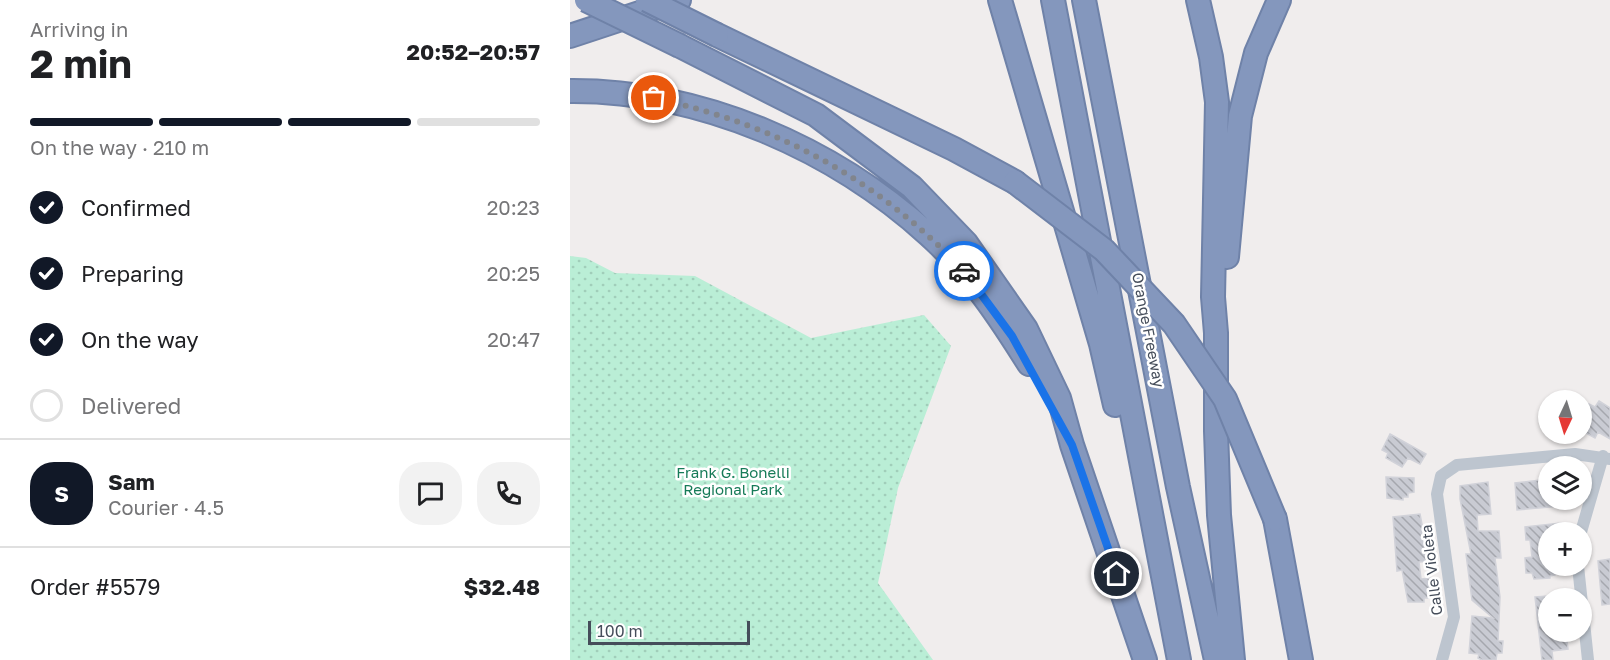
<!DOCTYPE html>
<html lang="en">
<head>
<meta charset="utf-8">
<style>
	body { margin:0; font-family:"Golos Text",sans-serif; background:#f2f2f2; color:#202124; height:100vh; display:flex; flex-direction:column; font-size:22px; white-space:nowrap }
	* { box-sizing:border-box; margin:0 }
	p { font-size:20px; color:#757577 }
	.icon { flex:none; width:33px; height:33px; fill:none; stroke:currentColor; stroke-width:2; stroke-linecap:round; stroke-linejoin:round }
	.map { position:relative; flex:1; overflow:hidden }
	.details { display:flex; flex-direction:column; background:#fff; width:570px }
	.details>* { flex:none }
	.needle { width:39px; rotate:184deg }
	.buttons { position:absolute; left:968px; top:390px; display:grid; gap:12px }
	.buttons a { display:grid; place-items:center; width:54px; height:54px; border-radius:50%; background:#fff; box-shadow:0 2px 4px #0004; font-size:30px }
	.scale { position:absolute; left:18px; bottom:15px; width:162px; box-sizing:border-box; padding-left:6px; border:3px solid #454d5a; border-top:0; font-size:16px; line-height:21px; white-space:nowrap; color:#454d5a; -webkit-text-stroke:4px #fff; paint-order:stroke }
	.pin { position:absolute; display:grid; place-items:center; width:51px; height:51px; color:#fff; margin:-26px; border:3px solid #fff; border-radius:50%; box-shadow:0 2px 6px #0007 }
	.courier { position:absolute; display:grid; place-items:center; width:60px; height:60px; margin:-30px; border:4px solid #1a73e8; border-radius:50%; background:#fff; color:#222; box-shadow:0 2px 8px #0007 }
	.overview em { font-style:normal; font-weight:700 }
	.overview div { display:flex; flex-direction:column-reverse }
	.overview { display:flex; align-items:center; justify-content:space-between; height:102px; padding:0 30px }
	h1 { font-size:39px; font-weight:700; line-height:45px }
	.bar { display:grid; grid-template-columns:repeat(4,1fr); gap:9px 6px; align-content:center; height:72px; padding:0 30px }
	.bar i { height:8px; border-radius:4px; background:#e0e0e0 }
	.bar .active { background:#111827 }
	.bar p { grid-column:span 4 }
	.line { display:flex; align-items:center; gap:15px; padding:0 30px; border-top:2px solid #e0e0e0 }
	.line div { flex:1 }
	.round { display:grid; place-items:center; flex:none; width:63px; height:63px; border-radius:24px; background:#f2f2f2 }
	ol { padding:0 30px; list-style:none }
	li { display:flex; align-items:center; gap:18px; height:66px }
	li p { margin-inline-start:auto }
	li .icon { padding:6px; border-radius:50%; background:#111827; color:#fff; stroke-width:4 }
	li:last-child { color:#757577 }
	li i { width:33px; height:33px; border:3px solid #e0e0e0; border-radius:50% }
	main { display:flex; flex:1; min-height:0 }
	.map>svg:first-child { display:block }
	.grass { fill:url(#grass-dots) }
	.building { fill:url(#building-back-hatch); stroke:#d1d2d9; stroke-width:1.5 }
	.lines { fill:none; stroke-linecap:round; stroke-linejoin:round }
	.highway-casing { stroke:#6f82a8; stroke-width:26 }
	.street { stroke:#bdc5cf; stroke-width:12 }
	.highway { stroke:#8497bd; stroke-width:22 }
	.highway-bridge-casing { stroke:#6f82a8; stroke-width:26; stroke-linecap:butt }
	.highway-bridge { stroke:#8497bd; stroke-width:22 }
	.done { stroke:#81858d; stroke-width:6; stroke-dasharray:0 10.8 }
	.route { stroke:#1a73e8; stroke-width:8 }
	.labels { text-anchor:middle; stroke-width:5; stroke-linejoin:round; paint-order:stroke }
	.street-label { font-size:15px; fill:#454d5a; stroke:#fff }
	.park-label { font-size:15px; fill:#167b58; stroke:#fff }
</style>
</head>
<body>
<main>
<section class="details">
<div class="overview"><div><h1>2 min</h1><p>Arriving in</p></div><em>20:52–20:57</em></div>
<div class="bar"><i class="active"></i><i class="active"></i><i class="active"></i><i></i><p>On the way · 210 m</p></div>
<ol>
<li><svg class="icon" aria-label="check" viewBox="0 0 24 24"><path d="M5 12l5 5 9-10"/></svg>Confirmed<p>20:23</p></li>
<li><svg class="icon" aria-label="check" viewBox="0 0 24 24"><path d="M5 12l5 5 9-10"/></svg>Preparing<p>20:25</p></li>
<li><svg class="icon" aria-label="check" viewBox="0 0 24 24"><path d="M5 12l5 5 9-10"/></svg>On the way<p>20:47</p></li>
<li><i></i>Delivered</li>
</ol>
<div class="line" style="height:108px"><b class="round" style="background:#111827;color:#fff">S</b><div><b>Sam</b><p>Courier · 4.5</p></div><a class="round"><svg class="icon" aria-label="chat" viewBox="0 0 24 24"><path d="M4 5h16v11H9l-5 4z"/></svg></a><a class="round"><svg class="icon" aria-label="phone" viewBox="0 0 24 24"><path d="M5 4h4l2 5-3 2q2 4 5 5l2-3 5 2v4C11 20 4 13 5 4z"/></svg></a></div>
<div class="line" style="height:78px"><div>Order #5579</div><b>$32.48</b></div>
</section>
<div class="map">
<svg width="1040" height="660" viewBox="0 0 1040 660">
	<defs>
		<pattern id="grass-dots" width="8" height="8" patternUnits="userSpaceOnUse" patternTransform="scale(1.5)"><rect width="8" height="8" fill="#baeed6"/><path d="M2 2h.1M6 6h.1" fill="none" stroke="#a1ceba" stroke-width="1.8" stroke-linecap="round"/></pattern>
		<pattern id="building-back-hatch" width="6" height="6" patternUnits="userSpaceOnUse" patternTransform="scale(1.5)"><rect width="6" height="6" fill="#c9cbd3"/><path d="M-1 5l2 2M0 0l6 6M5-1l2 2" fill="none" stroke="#a5a7ae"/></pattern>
	</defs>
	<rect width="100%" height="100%" fill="#f0eded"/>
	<!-- grass -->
	<path class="grass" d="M 0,256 L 16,258 L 45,273 L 125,276 L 241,338 L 354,315 L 381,346 L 328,488 L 308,583 L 363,660 L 0,660 Z"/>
	<!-- building -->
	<path class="building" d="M 1029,401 L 1040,408 L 1040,439 L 1028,432 L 1025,438 L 1012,431 L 1014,425 L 1011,424 L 1011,416 L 1014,409 L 1019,404 L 1025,407 Z
		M 820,434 L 856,454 L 850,464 L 838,458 L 832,467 L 816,458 L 818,453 L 812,450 Z
		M 816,477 L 844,478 L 844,492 L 838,493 L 838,497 L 833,497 L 833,500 L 817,498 Z
		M 978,479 L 978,500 L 1001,500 L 1001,505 L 947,510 L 945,483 Z
		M 918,482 L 921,514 L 907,515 L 908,531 L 929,531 L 931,558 L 925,558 L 930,597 L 928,641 L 933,641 L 932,653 L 927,653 L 926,660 L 912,660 L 908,658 L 909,654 L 899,653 L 902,616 L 923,618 L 902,600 L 896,554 L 901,554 L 890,499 L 890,486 Z
		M 850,514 L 859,561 L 849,562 L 851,579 L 862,578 L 864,593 L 859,594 L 859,598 L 854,598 L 854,602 L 838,602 L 832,570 L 827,571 L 823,517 Z
		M 991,523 L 992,532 L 978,532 L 978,566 L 984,566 L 985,575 L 980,576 L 980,578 L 964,579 L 962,573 L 956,573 L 955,558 L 962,557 L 960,540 L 956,540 L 955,527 Z
		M 1040,559 L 1040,604 L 1032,605 L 1028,561 Z
		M 978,596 L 978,632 L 996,632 L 998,649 L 982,651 L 983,660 L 972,660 L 965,597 Z"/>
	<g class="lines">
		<!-- highway casing -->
		<g class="highway-casing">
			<path id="highway" d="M 430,0 L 531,344 L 545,405
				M 483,0 L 609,660
				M 514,0 L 608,487 L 646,660
				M 628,0 L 641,57 L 647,102 L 643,297 L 646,333 L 646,431 L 649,515 L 663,660
				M 147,35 L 384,149 L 445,182
				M 0,36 L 109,0
				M 110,46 L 246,115 L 342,187 L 396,243 L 456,329 L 489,398 L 502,445 L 575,660
				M 0,91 C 131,90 263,148 359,235 C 399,271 431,319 459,364
				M 657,257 L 670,116 L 686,53 L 709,0
				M 705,519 L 731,660"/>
		</g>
		<!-- street -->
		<path class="street" d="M 1011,532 L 1033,456
			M 1008,566 L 1018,660
			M 872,660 L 884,617 L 867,494 L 871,476 L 887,465 L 1005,454 L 1040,459"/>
		<!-- highway -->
		<use href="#highway" class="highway"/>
		<!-- highway-bridge casing -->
		<g class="highway-bridge-casing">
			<path id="highway-bridge" d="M 16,0 L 110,46
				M 77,0 L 147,35
				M 445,182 L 534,250 L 604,324 L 655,399 L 705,519"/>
		</g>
		<!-- highway-bridge -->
		<use href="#highway-bridge" class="highway-bridge"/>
	</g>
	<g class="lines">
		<!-- done -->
		<path class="done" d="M 84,98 C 208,125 307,179 394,271"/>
		<!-- route -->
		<path class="route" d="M 394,271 L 442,336 L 502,445 L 547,574"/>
	</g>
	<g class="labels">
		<!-- street labels -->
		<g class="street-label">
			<text transform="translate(578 330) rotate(79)" y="5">Orange Freeway</text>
			<text transform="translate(862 570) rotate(-97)" y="5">Calle Violeta</text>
		</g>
		<!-- park labels -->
		<g class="park-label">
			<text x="163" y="478">Frank G. Bonelli<tspan x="163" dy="17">Regional Park</tspan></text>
		</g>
	</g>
</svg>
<div class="buttons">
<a><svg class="needle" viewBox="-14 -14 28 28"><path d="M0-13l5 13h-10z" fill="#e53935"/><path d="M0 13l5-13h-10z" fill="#757577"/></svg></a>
<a><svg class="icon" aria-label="layers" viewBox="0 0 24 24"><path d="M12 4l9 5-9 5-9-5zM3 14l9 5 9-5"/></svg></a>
<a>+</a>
<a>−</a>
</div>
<div class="scale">100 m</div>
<div class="pin" style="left:84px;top:98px;background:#ea580c"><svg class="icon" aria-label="bag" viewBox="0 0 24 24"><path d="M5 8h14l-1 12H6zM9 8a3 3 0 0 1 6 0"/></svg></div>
<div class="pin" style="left:547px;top:574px;background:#1f2937"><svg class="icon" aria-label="home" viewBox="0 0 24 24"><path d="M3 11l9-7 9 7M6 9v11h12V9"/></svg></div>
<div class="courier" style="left:394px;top:271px"><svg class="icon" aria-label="car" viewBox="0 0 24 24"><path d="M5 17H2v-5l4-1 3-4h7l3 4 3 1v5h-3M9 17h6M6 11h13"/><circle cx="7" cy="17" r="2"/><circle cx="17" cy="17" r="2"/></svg></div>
</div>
</main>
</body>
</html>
